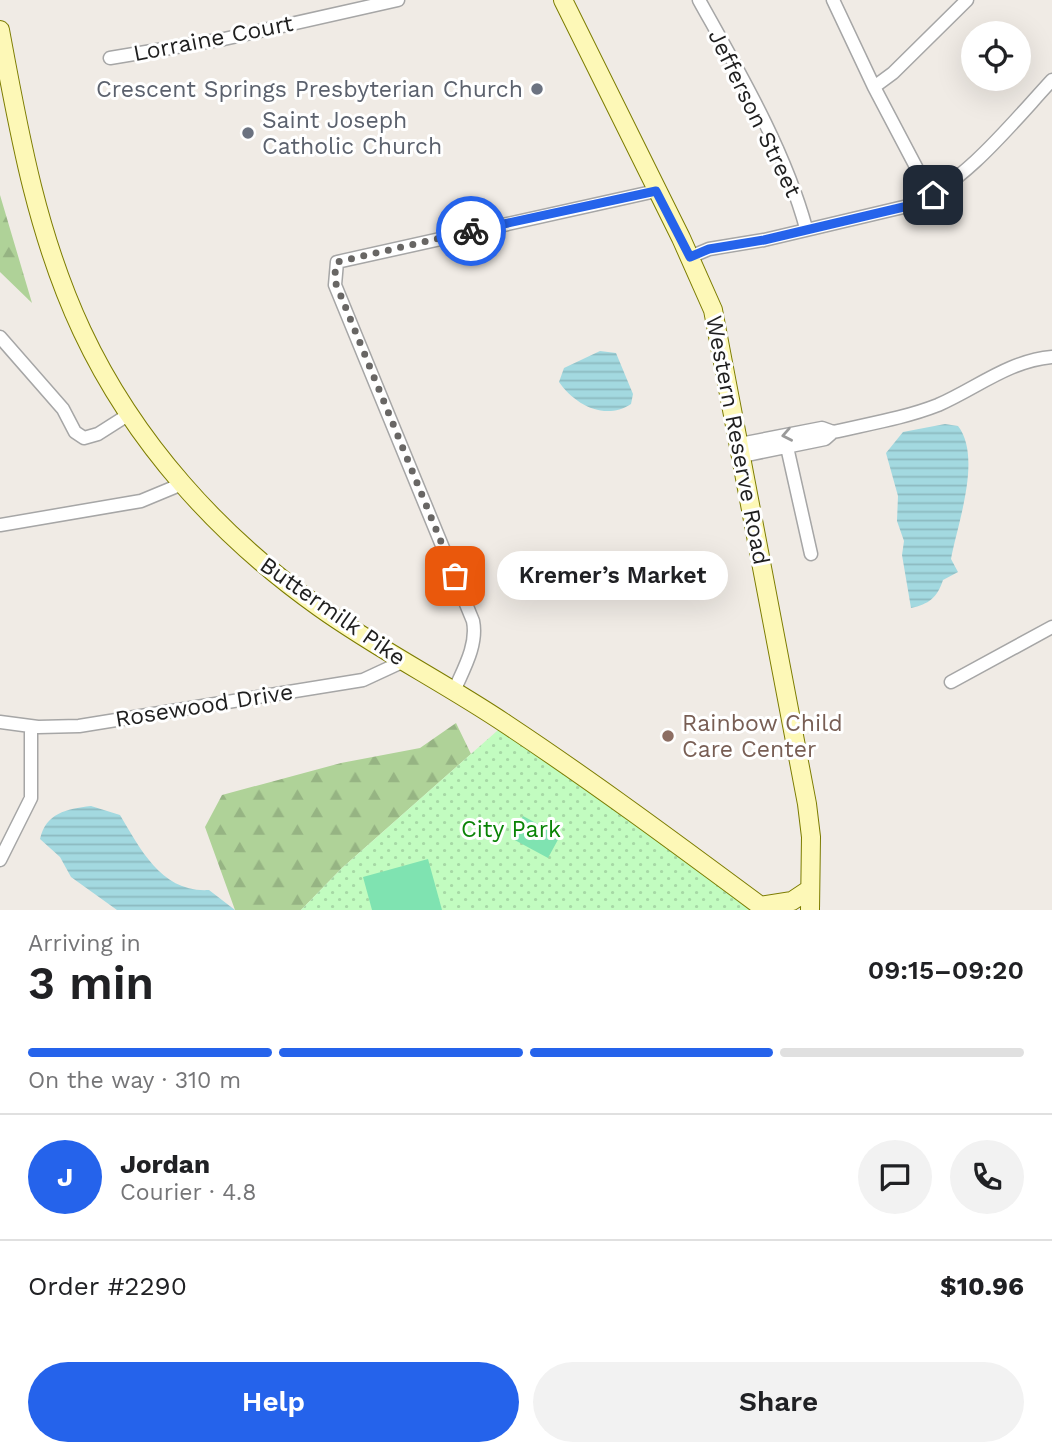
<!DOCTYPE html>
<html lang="en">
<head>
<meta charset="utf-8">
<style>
	body { margin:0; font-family:"Work Sans",sans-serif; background:#f2f2f2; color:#202124; height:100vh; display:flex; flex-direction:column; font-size:26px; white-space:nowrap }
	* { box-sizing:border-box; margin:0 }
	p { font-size:23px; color:#757577 }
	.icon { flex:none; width:38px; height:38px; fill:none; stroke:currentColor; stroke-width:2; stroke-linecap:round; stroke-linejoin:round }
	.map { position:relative; height:910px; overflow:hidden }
	.panel { display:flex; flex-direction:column; background:#fff; flex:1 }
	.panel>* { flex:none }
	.controls { position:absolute; left:961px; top:21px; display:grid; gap:14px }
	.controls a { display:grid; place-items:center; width:70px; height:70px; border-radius:50%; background:#fff; box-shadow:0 7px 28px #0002; font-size:35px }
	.pin { position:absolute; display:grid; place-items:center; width:60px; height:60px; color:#fff; margin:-30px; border-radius:14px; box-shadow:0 4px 10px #0006 }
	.courier { position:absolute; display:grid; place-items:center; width:70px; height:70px; margin:-35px; border:5px solid #2563eb; border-radius:50%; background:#fff; color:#222; box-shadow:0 2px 9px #0007 }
	.bubble { position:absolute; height:49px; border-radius:24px; background:#fff; box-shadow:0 7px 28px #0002; font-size:23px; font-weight:600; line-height:49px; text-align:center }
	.overview em { font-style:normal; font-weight:600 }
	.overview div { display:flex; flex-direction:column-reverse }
	.overview { display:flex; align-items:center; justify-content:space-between; height:119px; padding:0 28px }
	h1 { font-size:46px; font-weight:600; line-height:52px }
	.bar { display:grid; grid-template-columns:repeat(4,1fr); gap:10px 7px; align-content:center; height:84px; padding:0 28px }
	.bar i { height:9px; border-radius:5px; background:#e0e0e0 }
	.bar .active { background:#2563eb }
	.bar p { grid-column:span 4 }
	.line { display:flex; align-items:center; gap:18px; padding:0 28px; border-top:2px solid #e0e0e0 }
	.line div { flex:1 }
	.round { display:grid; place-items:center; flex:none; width:74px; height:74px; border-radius:37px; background:#f2f2f2 }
	.button { display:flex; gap:14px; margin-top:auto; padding:14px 28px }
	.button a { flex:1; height:80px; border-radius:42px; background:#2563eb; color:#fff; font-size:28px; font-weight:600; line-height:80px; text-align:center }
	.button a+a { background:#f2f2f2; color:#202124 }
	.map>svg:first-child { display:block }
	.forest { fill:url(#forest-firs) }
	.park { fill:url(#park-dots) }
	.pitch { fill:#7fe3b1 }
	.water { fill:url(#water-rules) }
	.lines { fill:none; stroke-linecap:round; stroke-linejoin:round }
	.street-casing { stroke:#a6a6a6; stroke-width:15 }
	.secondary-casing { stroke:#7c7c00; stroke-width:20 }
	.street { stroke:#fff; stroke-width:12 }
	.secondary { stroke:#fdf8b7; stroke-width:18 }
	.oneway { stroke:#9a9a9a }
	.done { stroke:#686664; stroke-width:7; stroke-dasharray:0 12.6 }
	.route { stroke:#2563eb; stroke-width:9 }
	.worship-dot { fill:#6b7280; stroke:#fff; stroke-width:2.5 }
	.education-dot { fill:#8d6e63; stroke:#fff; stroke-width:2.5 }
	.labels { text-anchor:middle; stroke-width:6; stroke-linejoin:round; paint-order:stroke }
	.street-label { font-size:23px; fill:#1f1f1f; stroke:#fff }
	.worship-label { font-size:23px; fill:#5b616d; stroke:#fff; text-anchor:end }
	.education-label { font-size:23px; fill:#785e54; stroke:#fff; text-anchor:start }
	.park-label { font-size:23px; fill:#0a8406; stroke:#fff }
</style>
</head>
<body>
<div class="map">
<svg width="1052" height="910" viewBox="0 0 1052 910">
	<defs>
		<pattern id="forest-firs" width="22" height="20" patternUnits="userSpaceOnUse" patternTransform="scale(1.75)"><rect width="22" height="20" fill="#afd298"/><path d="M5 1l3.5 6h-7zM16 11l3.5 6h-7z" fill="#96b483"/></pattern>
		<pattern id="park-dots" width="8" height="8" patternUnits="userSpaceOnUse" patternTransform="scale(1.75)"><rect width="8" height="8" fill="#c2fcc0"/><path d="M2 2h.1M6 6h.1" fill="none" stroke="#a6d8a5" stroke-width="1.8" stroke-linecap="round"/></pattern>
		<pattern id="water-rules" width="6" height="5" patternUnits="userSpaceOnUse" patternTransform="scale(1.75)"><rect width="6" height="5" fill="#a3d9e0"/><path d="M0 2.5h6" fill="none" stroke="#8cbac0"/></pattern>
	</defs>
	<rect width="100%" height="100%" fill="#f0ebe5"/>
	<!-- forest -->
	<path class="forest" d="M 0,195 L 32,303 L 0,272 Z
		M 456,723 L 471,754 L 342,868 L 301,910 L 235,910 L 205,827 L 222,795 L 341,763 L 420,748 Z"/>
	<!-- park -->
	<path class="park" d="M 506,723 L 766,910 L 301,910 L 342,868 Z"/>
	<!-- pitch -->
	<path class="pitch" d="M 523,816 L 560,836 L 548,858 L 511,838 Z
		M 428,859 L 442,910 L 372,910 L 363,877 Z"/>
	<!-- water -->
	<path class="water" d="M 600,351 L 616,353 L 633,394 L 631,404 C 605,421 575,405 559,382 L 564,368 Z
		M 945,424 L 958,426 C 982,457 958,522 951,559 L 958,572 L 943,580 C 937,598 929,604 911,608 L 902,555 L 904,541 L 897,521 L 898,496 L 886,453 L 903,432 Z
		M 91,806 L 120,815 C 141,850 162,893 209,890 L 235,910 L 117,910 L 71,877 L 60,857 L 40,839 C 46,813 66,809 91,806 Z"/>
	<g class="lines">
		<!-- street casing -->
		<g class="street-casing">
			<path id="street" d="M 699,0 C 739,72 784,148 806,228
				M 833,0 L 874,87 L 925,184 L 928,199
				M 110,58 L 224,39 L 398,0
				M 874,87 L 893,73 L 967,0
				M 690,257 L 709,249 L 764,240 L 912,205 C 965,183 1013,122 1052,80
				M 0,337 L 63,409 L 75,432 L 84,438 L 98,434 L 131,413
				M 740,444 L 822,428 L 833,432
				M 787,447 L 811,554
				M 742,456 L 825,439 L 833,432 C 868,424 905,418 938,405 C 977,388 1008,361 1052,357
				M 0,525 L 141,501 L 182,484
				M 951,682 L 1052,627
				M 454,691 C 463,670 478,645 473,621 L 335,285 L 337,262 L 656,191
				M 0,722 L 38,727 L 79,726 L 363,680 L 404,661
				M 0,860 L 31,798 L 31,727"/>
		</g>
		<!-- secondary casing -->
		<g class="secondary-casing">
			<path id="secondary" d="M 563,0 L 681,238 L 713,310 L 807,804 L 811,837 L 810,910
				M 0,30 C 19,133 37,235 82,331 C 134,442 219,536 319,607 C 379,650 445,683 506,724 C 595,783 681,847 766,910
				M 760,906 L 792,901 L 810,889"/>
		</g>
		<!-- street -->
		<use href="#street" class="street"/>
		<!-- secondary -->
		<use href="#secondary" class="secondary"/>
	</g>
	<!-- one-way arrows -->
	<defs><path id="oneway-chevron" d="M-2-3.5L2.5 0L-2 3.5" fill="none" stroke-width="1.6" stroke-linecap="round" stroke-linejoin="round" transform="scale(1.75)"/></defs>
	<use class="oneway" href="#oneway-chevron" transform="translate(787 435) rotate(169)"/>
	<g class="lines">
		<!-- done -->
		<path class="done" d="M 455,576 L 334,279 L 337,262 L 471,231"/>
		<!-- route -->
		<path class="route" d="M 471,231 L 656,191 L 690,257 L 709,249 L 764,240 L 912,205 L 933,195"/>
	</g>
	<!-- markers -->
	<g class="worship-dot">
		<circle cx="537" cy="89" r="7"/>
		<circle cx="248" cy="133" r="7"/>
	</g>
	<circle class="education-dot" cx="668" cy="736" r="7"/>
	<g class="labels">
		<!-- street labels -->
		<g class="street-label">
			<text transform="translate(213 38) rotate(-11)" y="8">Lorraine Court</text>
			<text transform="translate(755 113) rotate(64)" y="8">Jefferson Street</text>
			<text transform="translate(738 440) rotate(79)" y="8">Western Reserve Road</text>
			<text transform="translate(333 611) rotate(35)" y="8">Buttermilk Pike</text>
			<text transform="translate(204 705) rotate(-9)" y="8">Rosewood Drive</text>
		</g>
		<!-- worship labels -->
		<g class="worship-label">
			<text x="523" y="97">Crescent Springs Presbyterian Church</text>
			<text x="262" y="128" text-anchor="start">Saint Joseph<tspan x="262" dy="26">Catholic Church</tspan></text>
		</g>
		<!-- education labels -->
		<g class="education-label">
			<text x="682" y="731">Rainbow Child<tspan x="682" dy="26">Care Center</tspan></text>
		</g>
		<!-- park labels -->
		<g class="park-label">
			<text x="511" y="837">City Park</text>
		</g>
	</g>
</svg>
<div class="controls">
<a><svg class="icon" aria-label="locate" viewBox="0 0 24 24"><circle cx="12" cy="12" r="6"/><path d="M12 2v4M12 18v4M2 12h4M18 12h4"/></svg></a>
</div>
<div class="pin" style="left:455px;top:576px;background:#ea580c"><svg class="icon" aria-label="bag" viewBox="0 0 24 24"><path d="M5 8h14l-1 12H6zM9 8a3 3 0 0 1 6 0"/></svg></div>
<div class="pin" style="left:933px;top:195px;background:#1f2937"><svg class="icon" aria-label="home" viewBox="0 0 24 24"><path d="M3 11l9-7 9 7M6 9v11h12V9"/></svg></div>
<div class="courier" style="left:471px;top:231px"><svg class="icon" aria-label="bike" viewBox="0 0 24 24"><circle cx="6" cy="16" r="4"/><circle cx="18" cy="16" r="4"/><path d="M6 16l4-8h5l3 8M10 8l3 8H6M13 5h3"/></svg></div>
<div class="bubble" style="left:497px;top:551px;width:231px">Kremer’s Market</div>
</div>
<section class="panel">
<div class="overview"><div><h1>3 min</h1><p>Arriving in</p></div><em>09:15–09:20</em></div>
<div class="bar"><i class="active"></i><i class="active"></i><i class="active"></i><i></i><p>On the way · 310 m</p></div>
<div class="line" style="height:126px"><b class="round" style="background:#2563eb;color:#fff">J</b><div><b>Jordan</b><p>Courier · 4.8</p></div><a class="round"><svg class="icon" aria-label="chat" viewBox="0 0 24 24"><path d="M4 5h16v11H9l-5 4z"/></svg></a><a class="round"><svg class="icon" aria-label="phone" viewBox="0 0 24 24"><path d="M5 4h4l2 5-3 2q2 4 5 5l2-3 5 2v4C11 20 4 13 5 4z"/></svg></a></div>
<div class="line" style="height:91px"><div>Order #2290</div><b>$10.96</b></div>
<div class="button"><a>Help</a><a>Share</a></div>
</section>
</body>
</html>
